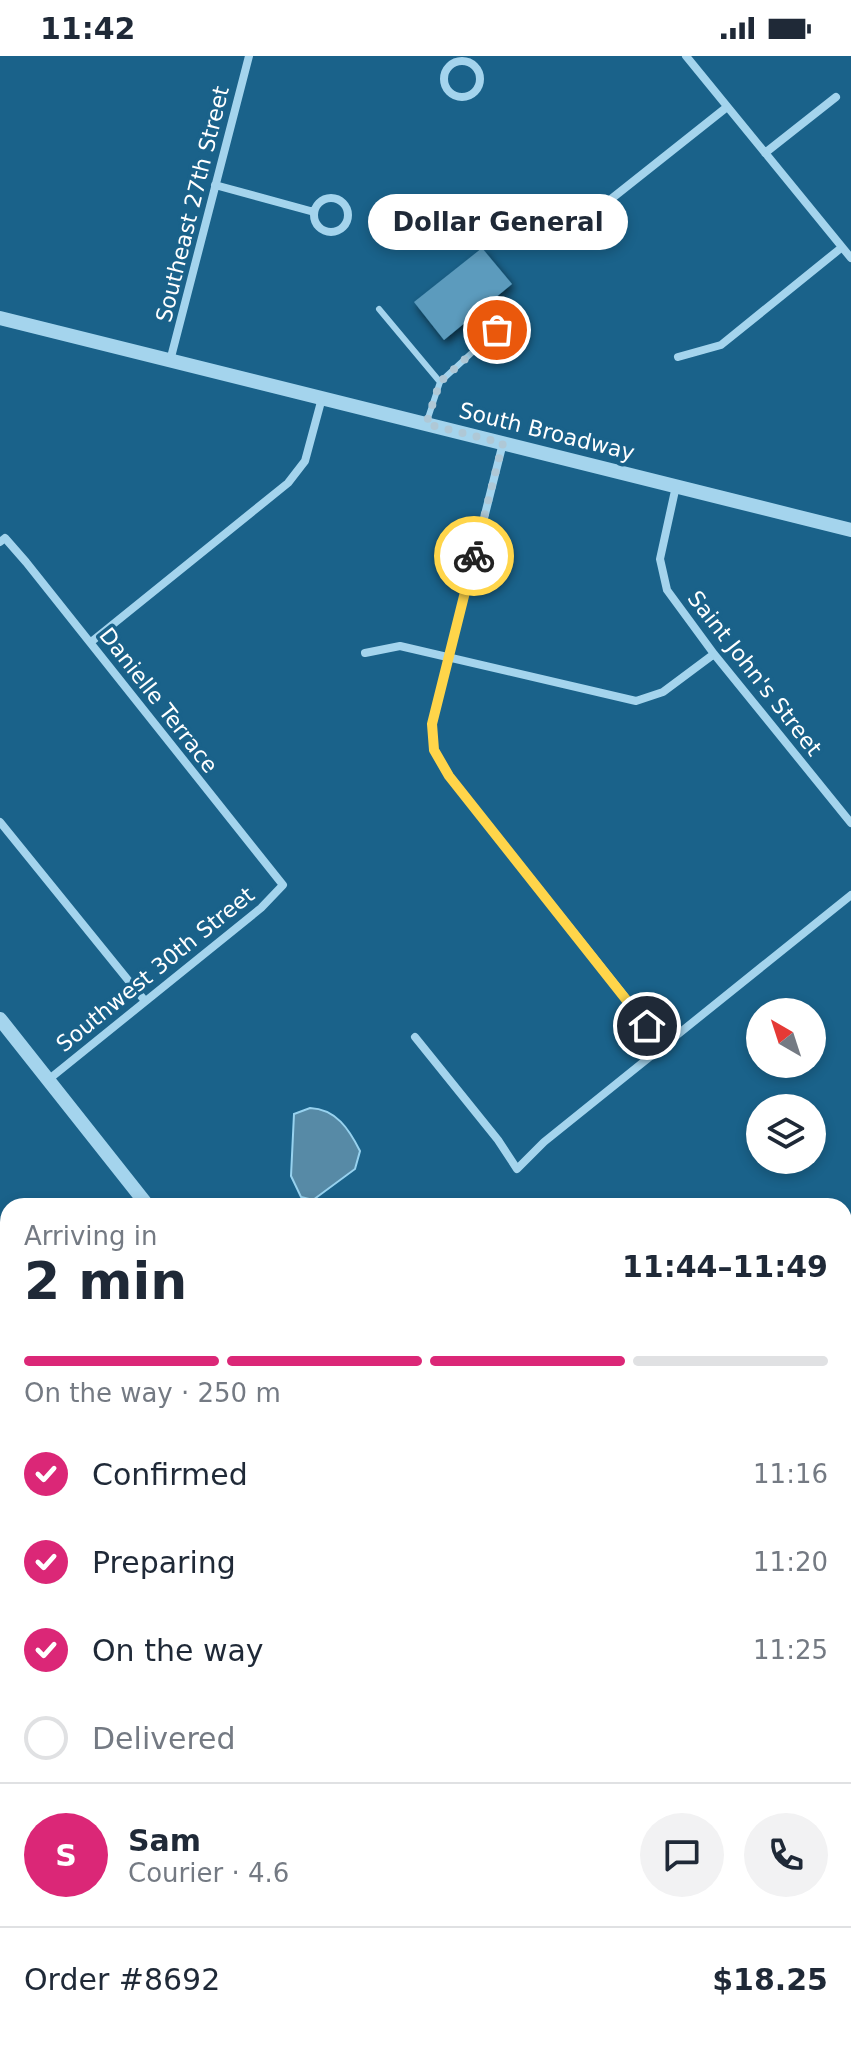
<!DOCTYPE html>
<html lang="en">
<head>
<meta charset="utf-8">
<style>
	body { margin:0; font-family:"DejaVu Sans",sans-serif; background:#f2f2f3; color:#1f2937; height:100vh; display:flex; flex-direction:column; font-size:30px; white-space:nowrap }
	* { box-sizing:border-box; margin:0 }
	p { font-size:26px; color:#747a83 }
	.icon { flex:none; width:44px; height:44px; fill:none; stroke:currentColor; stroke-width:2; stroke-linecap:round; stroke-linejoin:round }
	.map { position:relative; flex:1; overflow:hidden }
	.drawer { position:absolute; left:0px; top:1142px; width:852px; height:848px; display:flex; flex-direction:column; background:#fff; border-radius:24px 24px 0 0; box-shadow:0 4px 12px #0003 }
	.drawer>* { flex:none }
	.needle { width:52px; rotate:321deg }
	.buttons { position:absolute; left:746px; top:942px; display:grid; gap:16px }
	.buttons a { display:grid; place-items:center; width:80px; height:80px; border-radius:50%; background:#fff; box-shadow:0 4px 12px #0003; font-size:40px }
	.pin { position:absolute; display:grid; place-items:center; width:68px; height:68px; color:#fff; margin:-34px; border:4px solid #fff; border-radius:50%; box-shadow:0 2px 8px #0007 }
	.courier { position:absolute; display:grid; place-items:center; width:80px; height:80px; margin:-40px; border:6px solid #ffd54a; border-radius:50%; background:#fff; color:#222; box-shadow:0 2px 10px #0007 }
	.bubble { position:absolute; height:56px; border-radius:28px; background:#fff; box-shadow:0 4px 12px #0003; font-size:26px; font-weight:600; line-height:56px; text-align:center }
	.overview em { font-style:normal; font-weight:600 }
	.overview div { display:flex; flex-direction:column-reverse }
	.overview { display:flex; align-items:center; justify-content:space-between; height:136px; padding:0 24px }
	h1 { font-size:52px; font-weight:600; line-height:60px }
	.bar { display:grid; grid-template-columns:repeat(4,1fr); gap:12px 8px; align-content:center; height:96px; padding:0 24px }
	.bar i { height:10px; border-radius:6px; background:#e0e1e3 }
	.bar .selected { background:#db2777 }
	.bar p { grid-column:span 4 }
	.line { display:flex; align-items:center; gap:20px; padding:0 24px; border-top:2px solid #e0e1e3 }
	.line div { flex:1 }
	.round { display:grid; place-items:center; flex:none; width:84px; height:84px; border-radius:42px; background:#f2f2f3 }
	ol { padding:0 24px; list-style:none }
	li { display:flex; align-items:center; gap:24px; height:88px }
	li p { margin-inline-start:auto }
	li .icon { padding:8px; border-radius:50%; background:#db2777; color:#fff; stroke-width:4 }
	li:last-child { color:#747a83 }
	li i { width:44px; height:44px; border:4px solid #e0e1e3; border-radius:50% }
	.status { display:flex; justify-content:space-between; align-items:center; height:56px; padding:0 40px; background:#fff; direction:ltr }
	.status svg { height:22px; fill:currentColor }
	.map>svg:first-child { display:block }
	.green { fill:#2a7ca6 }
	.water { fill:#578aa6; stroke:#97d2ef; stroke-width:2 }
	.lines { fill:none; stroke-linecap:round; stroke-linejoin:round }
	.stream { stroke:#97d2ef; stroke-width:4 }
	.building { fill:#5c9bbd; filter:url(#shadow) }
	.path { stroke:#a4d4ed; stroke-width:3; stroke-dasharray:4 6; stroke-linecap:butt }
	.service { stroke:#a4d4ed; stroke-width:6 }
	.minor { stroke:#a4d4ed; stroke-width:8 }
	.tertiary { stroke:#a4d4ed; stroke-width:14 }
	.done { stroke:#afc8d6; stroke-width:8; stroke-dasharray:0 14.4 }
	.route { stroke:#ffd54a; stroke-width:10 }
	.labels { text-anchor:middle; stroke-width:7; stroke-linejoin:round; paint-order:stroke }
	.street-label { font-size:22px; fill:#fff; stroke:#1a628a }
</style>
</head>
<body>
<div class="status"><b>11:42</b><svg viewBox="0 0 49 12"><path d="M0 12V9h3v3zM5 12V6h3v6zM10 12V3h3v9zM15 12V0h3v12zM26 1h20v11H26zM47 4h2v5h-2z"/></svg></div>
<div class="map">
<svg width="851" height="1990" viewBox="0 0 851 1990">
	<defs>
		<filter id="shadow"><feDropShadow dx="2.5" dy="4.5" stdDeviation="4" flood-color="#0009"/></filter>
	</defs>
	<rect width="100%" height="100%" fill="#1a628a"/>
	<!-- green -->
	<path class="green" d="M 0,1537 L 8,1544 L 8,1902 L 0,1909 Z"/>
	<!-- water -->
	<path class="water" d="M 310,1052 C 336,1053 349,1073 360,1095 L 355,1113 L 313,1144 L 301,1141 L 291,1120 L 294,1058 Z
		M 844,1196 L 851,1197 L 851,1353 L 844,1353 Z
		M 0,1588 L 8,1590 L 8,1819 L 0,1826 Z"/>
	<g class="lines">
		<!-- stream -->
		<path class="stream" d="M 844,1598 L 851,1606
			M 844,1859 L 851,1824
			M 844,1885 L 851,1908"/>
	</g>
	<!-- building -->
	<path class="building" d="M 482,192 L 512,228 L 444,284 L 414,246 Z
		M 8,1933 L 8,1953 L 0,1943 Z
		M 0,1950 L 8,1960 L 8,1977 L 0,1983 L 6,1990 L 0,1990 Z
		M 126,1982 L 154,1982 L 161,1990 L 116,1990 Z
		M 394,1982 L 413,1982 L 404,1990 L 385,1990 Z
		M 424,1982 L 460,1982 L 460,1990 L 425,1990 Z
		M 472,1982 L 490,1982 L 497,1990 L 479,1990 Z
		M 616,1982 L 649,1982 L 643,1990 L 611,1990 Z
		M 672,1982 L 693,1982 L 694,1983 L 674,1989 Z
		M 711,1982 L 727,1982 L 733,1990 L 701,1990 Z"/>
	<g class="lines">
		<!-- path -->
		<path class="path" d="M 0,1566 L 8,1569
			M 0,1838 L 8,1831"/>
		<!-- service -->
		<path class="service" d="M 379,253 L 440,326
			M 426,368 L 440,326 L 514,258"/>
		<!-- minor -->
		<path class="minor" d="M 686,0 L 851,202
			M444 23a18 18 0 1 1 36 0a18 18 0 1 1-36 0Z
			M 765,97 L 836,41
			M 215,129 L 314,156
			M314 159a17 17 0 1 1 34 0a17 17 0 1 1-34 0Z
			M 601,151 L 727,51
			M 678,301 L 721,289 L 841,192
			M 170,305 L 249,0
			M 503,387 L 432,668 L 434,694 L 449,720 L 664,990
			M 676,430 L 660,503 L 667,534 L 714,598 L 851,767
			M 0,486 L 5,482 L 26,506 L 283,829 L 261,852 L 48,1024
			M 91,586 L 288,427 L 305,405 L 322,342
			M 365,597 L 400,590 L 636,645 L 663,636 L 714,598
			M 0,766 L 145,945
			M 415,981 L 498,1084 L 517,1113 L 544,1086 L 851,839
			M 0,1392 L 8,1400
			M 193,1982 L 200,1990
			M 225,1982 L 231,1990
			M 65,1990 L 75,1982"/>
		<!-- tertiary -->
		<path class="tertiary" d="M 0,262 L 851,474
			M 0,963 L 148,1150
			M 844,1555 L 851,1550
			M 821,1982 L 828,1990
			M 310,1990 L 319,1982"/>
	</g>
	<g class="lines">
		<!-- done -->
		<path class="done" d="M 474,500 L 503,387 L 426,368 L 440,326 L 497,274"/>
		<!-- route -->
		<path class="route" d="M 474,500 L 432,668 L 434,694 L 449,720 L 647,970"/>
	</g>
	<g class="labels">
		<!-- street labels -->
		<g class="street-label">
			<text transform="translate(192 148) rotate(-76)" y="8">Southeast 27th Street</text>
			<text transform="translate(547 375) rotate(14)" y="8">South Broadway</text>
			<text transform="translate(755 617) rotate(52)" y="8">Saint John's Street</text>
			<text transform="translate(159 644) rotate(52)" y="8">Danielle Terrace</text>
			<text transform="translate(155 913) rotate(-39)" y="8">Southwest 30th Street</text>
		</g>
	</g>
</svg>
<div class="buttons">
<a><svg class="needle" viewBox="-14 -14 28 28"><path d="M0-13l5 13h-10z" fill="#e53935"/><path d="M0 13l5-13h-10z" fill="#747a83"/></svg></a>
<a><svg class="icon" aria-label="layers" viewBox="0 0 24 24"><path d="M12 4l9 5-9 5-9-5zM3 14l9 5 9-5"/></svg></a>
</div>
<div class="pin" style="left:497px;top:274px;background:#ea580c"><svg class="icon" aria-label="bag" viewBox="0 0 24 24"><path d="M5 8h14l-1 12H6zM9 8a3 3 0 0 1 6 0"/></svg></div>
<div class="pin" style="left:647px;top:970px;background:#1f2937"><svg class="icon" aria-label="home" viewBox="0 0 24 24"><path d="M3 11l9-7 9 7M6 9v11h12V9"/></svg></div>
<div class="courier" style="left:474px;top:500px"><svg class="icon" aria-label="bike" viewBox="0 0 24 24"><circle cx="6" cy="16" r="4"/><circle cx="18" cy="16" r="4"/><path d="M6 16l4-8h5l3 8M10 8l3 8H6M13 5h3"/></svg></div>
<div class="bubble" style="left:368px;top:138px;width:260px">Dollar General</div>
<section class="drawer">
<div class="overview"><div><h1>2 min</h1><p>Arriving in</p></div><em>11:44–11:49</em></div>
<div class="bar"><i class="selected"></i><i class="selected"></i><i class="selected"></i><i></i><p>On the way · 250 m</p></div>
<ol>
<li><svg class="icon" aria-label="check" viewBox="0 0 24 24"><path d="M5 12l5 5 9-10"/></svg>Confirmed<p>11:16</p></li>
<li><svg class="icon" aria-label="check" viewBox="0 0 24 24"><path d="M5 12l5 5 9-10"/></svg>Preparing<p>11:20</p></li>
<li><svg class="icon" aria-label="check" viewBox="0 0 24 24"><path d="M5 12l5 5 9-10"/></svg>On the way<p>11:25</p></li>
<li><i></i>Delivered</li>
</ol>
<div class="line" style="height:144px"><b class="round" style="background:#db2777;color:#fff">S</b><div><b>Sam</b><p>Courier · 4.6</p></div><a class="round"><svg class="icon" aria-label="chat" viewBox="0 0 24 24"><path d="M4 5h16v11H9l-5 4z"/></svg></a><a class="round"><svg class="icon" aria-label="phone" viewBox="0 0 24 24"><path d="M5 4h4l2 5-3 2q2 4 5 5l2-3 5 2v4C11 20 4 13 5 4z"/></svg></a></div>
<div class="line" style="height:104px"><div>Order #8692</div><b>$18.25</b></div>
</section>
</div>
</body>
</html>
